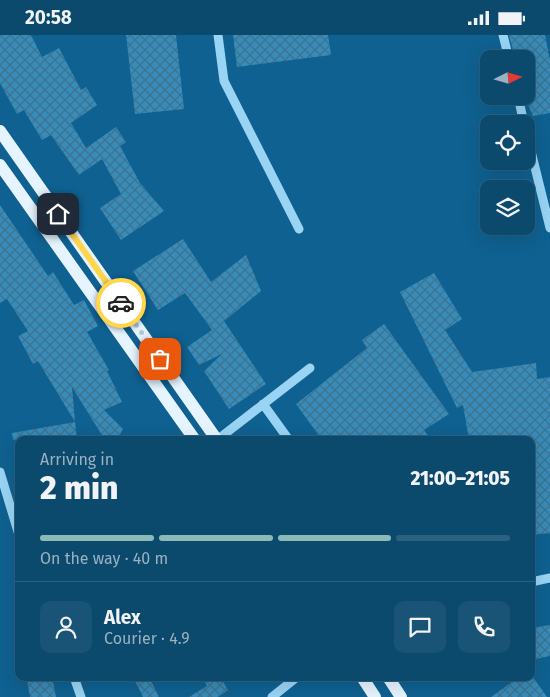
<!DOCTYPE html>
<html lang="en">
<head>
<meta charset="utf-8">
<style>
	body { margin:0; font-family:"Fira Sans",sans-serif; background:#195375; color:#f1f3f6; height:100vh; display:flex; flex-direction:column; font-size:19px; white-space:nowrap }
	* { box-sizing:border-box; margin:0 }
	p { font-size:16px; color:#9ab2c2 }
	.icon { flex:none; width:28px; height:28px; fill:none; stroke:currentColor; stroke-width:2; stroke-linecap:round; stroke-linejoin:round }
	.map { position:relative; flex:1; overflow:hidden }
	.details { position:absolute; left:15px; top:401px; width:520px; height:245px; display:flex; flex-direction:column; background:#0b496d; border-radius:10px; box-shadow:0 5px 20px #0002,0 0 0 1px #2b6180 }
	.details>* { flex:none }
	.needle { width:32px; rotate:85deg }
	.buttons { position:absolute; left:480px; top:15px; display:grid; gap:10px }
	.buttons a { display:grid; place-items:center; width:55px; height:55px; border-radius:10px; background:#0b496d; box-shadow:0 5px 20px #0002,0 0 0 1px #2b6180; font-size:25px }
	.pin { position:absolute; display:grid; place-items:center; width:42px; height:42px; color:#fff; margin:-21px; border-radius:10px; box-shadow:0 2px 8px #0006 }
	.courier { position:absolute; display:grid; place-items:center; width:50px; height:50px; margin:-25px; border:4px solid #ffd54a; border-radius:50%; background:#fff; color:#222; box-shadow:0 1px 6px #0007 }
	.summary em { font-style:normal; font-weight:800 }
	.summary div { display:flex; flex-direction:column-reverse }
	.summary { display:flex; align-items:center; justify-content:space-between; height:85px; padding:0 25px }
	h1 { font-size:32px; font-weight:800; line-height:38px }
	.bar { display:grid; grid-template-columns:repeat(4,1fr); gap:8px 5px; align-content:center; height:60px; padding:0 25px }
	.bar i { height:6px; border-radius:4px; background:#2b6180 }
	.bar .current { background:#8bbbb9 }
	.bar p { grid-column:span 4 }
	.line { display:flex; align-items:center; gap:12px; padding:0 25px; border-top:1px solid #2b6180 }
	.line div { flex:1 }
	.round { display:grid; place-items:center; flex:none; width:52px; height:52px; border-radius:10px; background:#195375 }
	.status { display:flex; justify-content:space-between; align-items:center; height:35px; padding:0 25px; background:#0b496d; direction:ltr }
	.status svg { height:14px; fill:currentColor }
	.map>svg:first-child { display:block }
	.building { fill:url(#building-cross-hatch) }
	.lines { fill:none; stroke-linecap:round; stroke-linejoin:round }
	.minor { stroke:#99d4f4; stroke-width:9 }
	.major { stroke:#e6f4ff; stroke-width:12 }
	.done { stroke:#abc8d8; stroke-width:5; stroke-dasharray:0 9 }
	.route { stroke:#ffd54a; stroke-width:6 }
</style>
</head>
<body>
<div class="status"><b>20:58</b><svg viewBox="0 0 49 12"><path d="M0 12V9h3v3zM5 12V6h3v6zM10 12V3h3v9zM15 12V0h3v12zM26 1h20v11H26zM47 4h2v5h-2z"/></svg></div>
<div class="map">
<svg width="550" height="662" viewBox="0 0 550 662">
	<defs>
		<pattern id="building-cross-hatch" width="8" height="8" patternUnits="userSpaceOnUse" patternTransform="scale(1.25)"><rect width="8" height="8" fill="#378cba"/><path d="M0 0l8 8M0 8l8-8" fill="none" stroke="#3f728e"/></pattern>
	</defs>
	<rect width="100%" height="100%" fill="#0f6191"/>
	<!-- building -->
	<path class="building" d="M 0,0 L 31,0 L 42,22 L 59,13 L 81,55 L 86,52 L 97,70 L 71,88 L 86,113 L 116,92 L 126,107 L 120,111 L 140,148 L 164,176 L 121,205 L 100,173 L 121,159 L 102,124 L 79,140 L 51,100 L 42,105 L 24,75 L 17,79 L 0,48 Z
		M 126,0 L 176,0 L 184,74 L 135,79 Z
		M 233,0 L 328,0 L 331,20 L 237,32 Z
		M 509,0 L 545,0 L 550,25 L 550,78 L 533,81 L 526,65 L 526,24 L 515,24 Z
		M 0,170 L 48,241 L 53,237 L 74,270 L 84,265 L 98,291 L 87,297 L 109,335 L 107,336 L 122,367 L 104,375 L 123,394 L 117,405 L 105,405 L 72,352 L 75,387 L 38,326 L 33,329 L 18,301 L 28,296 L 7,264 L 0,268 Z
		M 183,204 L 211,247 L 246,220 L 261,256 L 224,286 L 266,349 L 229,374 L 204,336 L 222,319 L 199,330 L 187,312 L 212,295 L 185,258 L 158,275 L 133,236 Z
		M 434,238 L 462,284 L 445,295 L 472,337 L 536,328 L 537,344 L 550,342 L 550,498 L 531,500 L 531,405 L 469,405 L 463,370 L 457,373 L 400,257 Z
		M 384,289 L 449,379 L 424,395 L 431,405 L 322,405 L 296,369 L 367,313 L 362,305 Z
		M 75,387 L 77,405 L 13,405 L 12,398 Z
		M 550,590 L 550,621 L 531,625 L 531,593 Z
		M 52,642 L 56,662 L 30,662 L 27,645 Z
		M 133,642 L 149,642 L 159,662 L 143,662 Z
		M 203,642 L 220,642 L 228,655 L 218,662 L 189,662 L 207,651 Z
		M 519,642 L 533,642 L 547,662 L 491,662 Z"/>
	<g class="lines">
		<!-- minor -->
		<path class="minor" d="M 218,0 L 224,46 L 299,194
			M 503,0 L 509,24
			M 518,61 L 524,89
			M 526,96 L 550,193
			M 263,369 L 289,405
			M 217,405 L 310,333
			M 0,437 L 19,500
			M 531,547 L 550,543
			M 74,642 L 81,662
			M 272,662 L 297,642"/>
		<!-- major -->
		<path class="major" d="M 0,96 L 217,405
			M 0,130 L 195,405
			M 362,642 L 375,662
			M 388,642 L 401,662"/>
	</g>
	<g class="lines">
		<!-- done -->
		<path class="done" d="M 121,268 L 160,324"/>
		<!-- route -->
		<path class="route" d="M 58,179 L 121,268"/>
	</g>
</svg>
<div class="buttons">
<a><svg class="needle" viewBox="-14 -14 28 28"><path d="M0-13l5 13h-10z" fill="#e53935"/><path d="M0 13l5-13h-10z" fill="#9ab2c2"/></svg></a>
<a><svg class="icon" aria-label="locate" viewBox="0 0 24 24"><circle cx="12" cy="12" r="6"/><path d="M12 2v4M12 18v4M2 12h4M18 12h4"/></svg></a>
<a><svg class="icon" aria-label="layers" viewBox="0 0 24 24"><path d="M12 4l9 5-9 5-9-5zM3 14l9 5 9-5"/></svg></a>
</div>
<div class="pin" style="left:160px;top:324px;background:#ea580c"><svg class="icon" aria-label="bag" viewBox="0 0 24 24"><path d="M5 8h14l-1 12H6zM9 8a3 3 0 0 1 6 0"/></svg></div>
<div class="pin" style="left:58px;top:179px;background:#1f2937"><svg class="icon" aria-label="home" viewBox="0 0 24 24"><path d="M3 11l9-7 9 7M6 9v11h12V9"/></svg></div>
<div class="courier" style="left:121px;top:268px"><svg class="icon" aria-label="car" viewBox="0 0 24 24"><path d="M5 17H2v-5l4-1 3-4h7l3 4 3 1v5h-3M9 17h6M6 11h13"/><circle cx="7" cy="17" r="2"/><circle cx="17" cy="17" r="2"/></svg></div>
<section class="details">
<div class="summary"><div><h1>2 min</h1><p>Arriving in</p></div><em>21:00–21:05</em></div>
<div class="bar"><i class="current"></i><i class="current"></i><i class="current"></i><i></i><p>On the way · 40 m</p></div>
<div class="line" style="height:90px"><a class="round"><svg class="icon" aria-label="person" viewBox="0 0 24 24"><circle cx="12" cy="8" r="4"/><path d="M4 21q1-7 8-7t8 7"/></svg></a><div><b>Alex</b><p>Courier · 4.9</p></div><a class="round"><svg class="icon" aria-label="chat" viewBox="0 0 24 24"><path d="M4 5h16v11H9l-5 4z"/></svg></a><a class="round"><svg class="icon" aria-label="phone" viewBox="0 0 24 24"><path d="M5 4h4l2 5-3 2q2 4 5 5l2-3 5 2v4C11 20 4 13 5 4z"/></svg></a></div>
</section>
</div>
</body>
</html>
